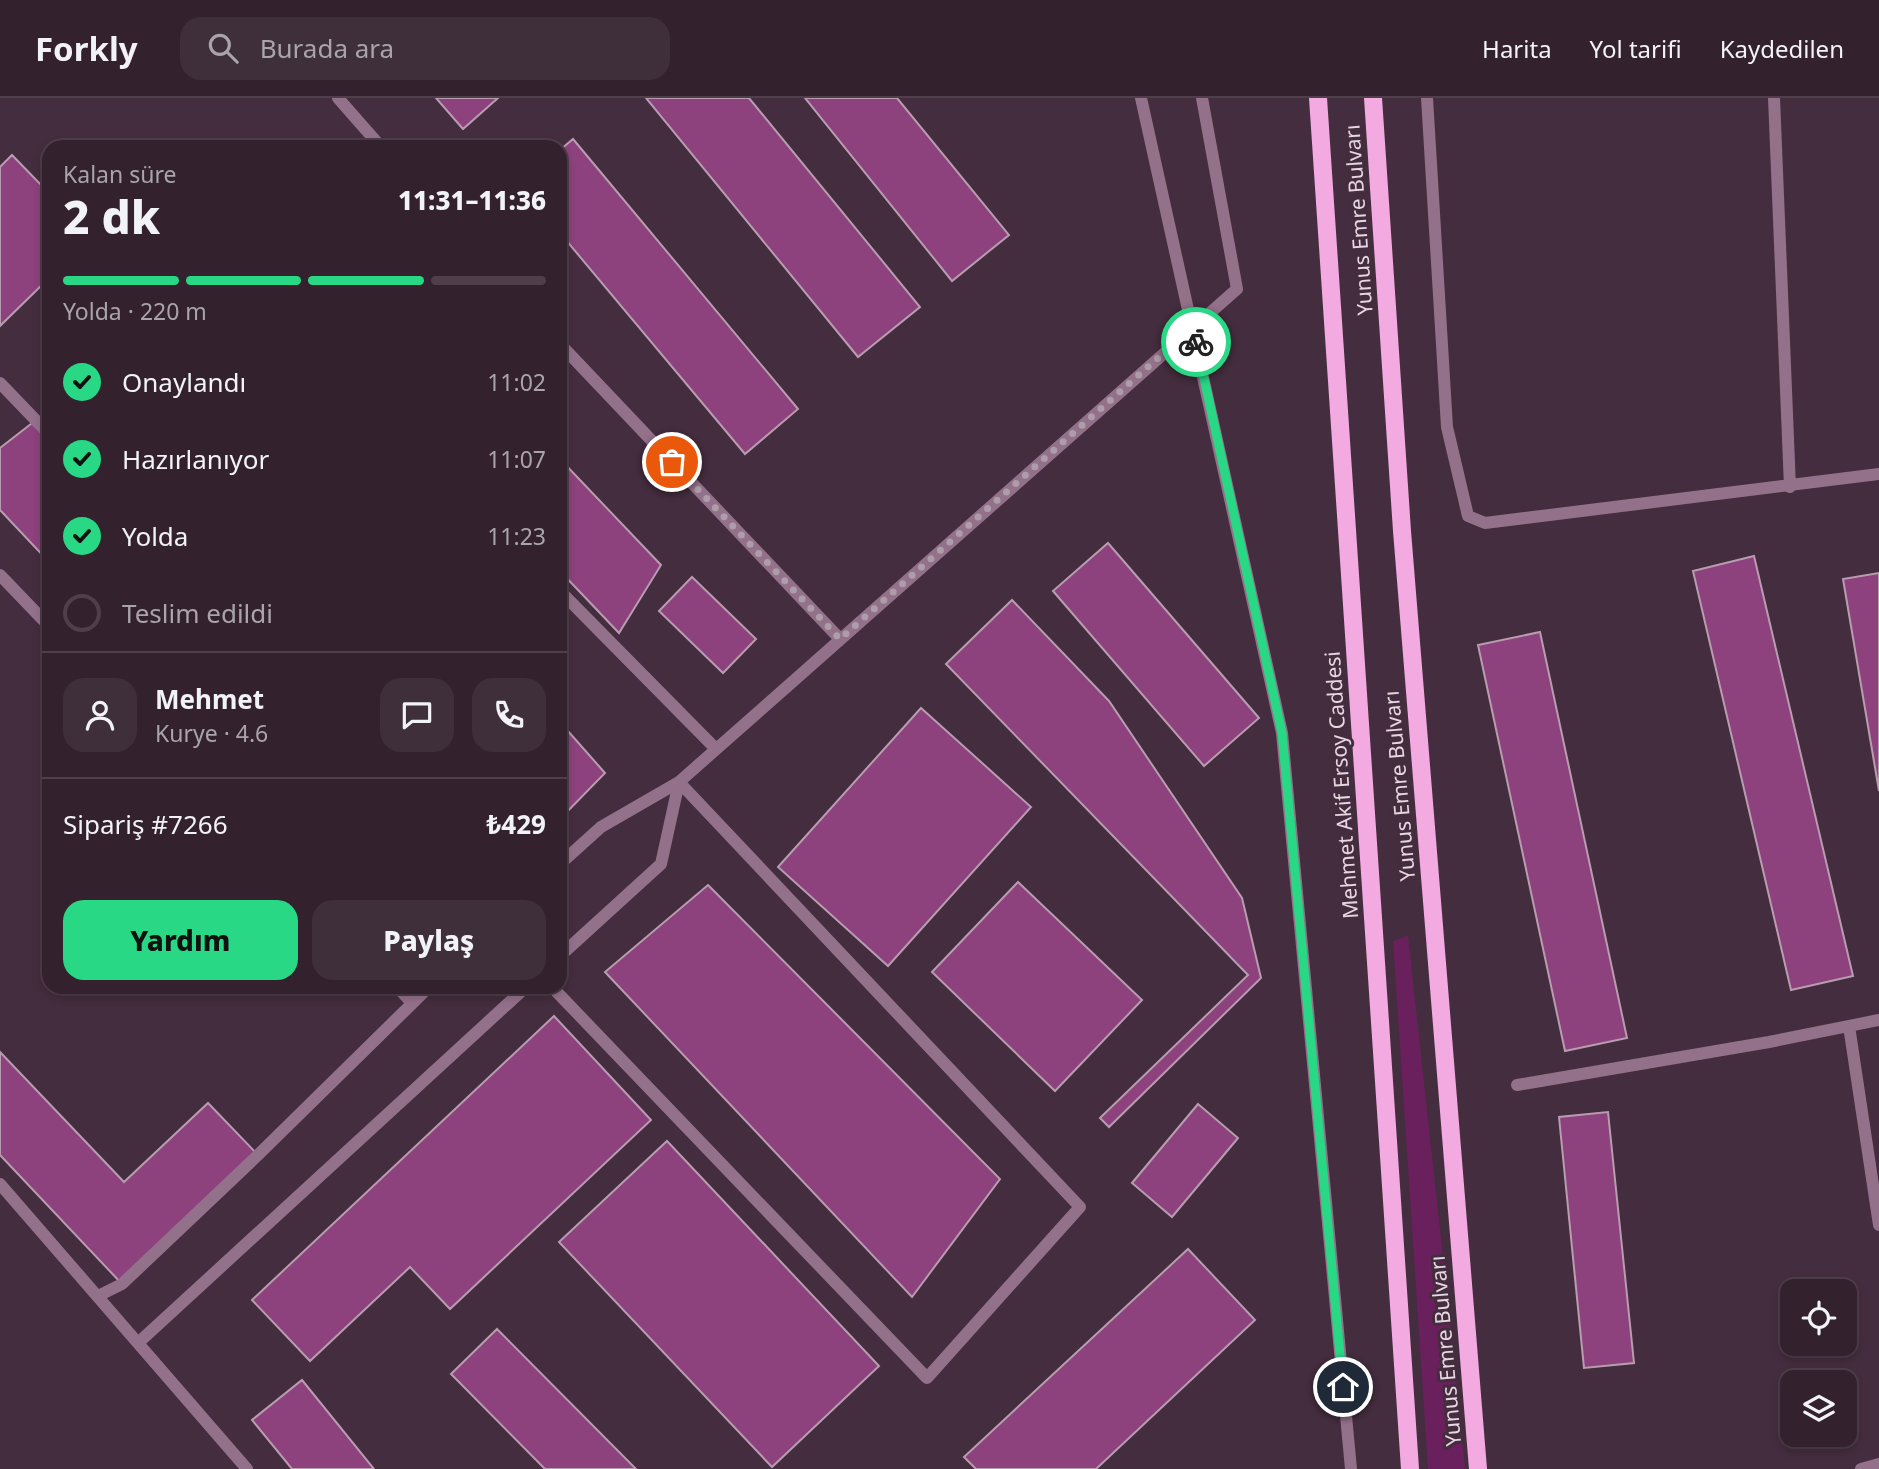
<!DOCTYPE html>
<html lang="tr">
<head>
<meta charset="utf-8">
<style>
	body { margin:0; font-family:"Noto Sans",sans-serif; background:#3e2f3a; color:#f1f3f6; height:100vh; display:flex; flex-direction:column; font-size:26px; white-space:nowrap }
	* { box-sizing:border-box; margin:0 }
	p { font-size:23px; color:#a9a4aa }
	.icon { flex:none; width:38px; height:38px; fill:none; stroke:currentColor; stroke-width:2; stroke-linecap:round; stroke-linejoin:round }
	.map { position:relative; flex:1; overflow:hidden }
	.sheet { position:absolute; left:42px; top:42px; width:525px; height:854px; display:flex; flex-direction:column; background:#33222e; border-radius:21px; box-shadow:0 4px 10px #0003,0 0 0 2px #4e3f4a }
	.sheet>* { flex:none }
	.fabs { position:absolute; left:1780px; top:1181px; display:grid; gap:14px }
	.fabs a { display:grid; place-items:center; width:77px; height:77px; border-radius:14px; background:#33222e; box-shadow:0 4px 10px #0003,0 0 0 2px #4e3f4a; font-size:35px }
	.pin { position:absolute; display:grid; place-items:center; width:60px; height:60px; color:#fff; margin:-30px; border:4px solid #fff; border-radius:50%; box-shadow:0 2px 7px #0007 }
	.courier { position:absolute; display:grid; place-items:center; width:70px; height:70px; margin:-35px; border:5px solid #28d885; border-radius:50%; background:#fff; color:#222; box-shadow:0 2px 9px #0007 }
	.summary em { font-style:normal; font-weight:800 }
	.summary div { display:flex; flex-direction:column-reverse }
	.summary { display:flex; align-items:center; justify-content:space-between; height:119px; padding:0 21px }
	h1 { font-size:46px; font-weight:800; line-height:52px }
	.bar { display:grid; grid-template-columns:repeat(4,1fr); gap:10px 7px; align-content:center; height:84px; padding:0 21px }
	.bar i { height:9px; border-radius:5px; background:#4e3f4a }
	.bar .selected { background:#28d885 }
	.bar p { grid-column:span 4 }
	.line { display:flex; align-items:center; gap:18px; padding:0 21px; border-top:2px solid #4e3f4a }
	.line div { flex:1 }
	.round { display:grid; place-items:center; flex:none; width:74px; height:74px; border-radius:21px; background:#3e2f3a }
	ol { padding:0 21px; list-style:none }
	li { display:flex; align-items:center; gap:21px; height:77px }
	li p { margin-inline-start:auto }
	li .icon { padding:7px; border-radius:50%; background:#28d885; color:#111; stroke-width:4 }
	li:last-child { color:#a9a4aa }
	li i { width:38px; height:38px; border:4px solid #4e3f4a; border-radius:50% }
	.primary-button { display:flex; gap:14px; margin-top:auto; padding:14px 21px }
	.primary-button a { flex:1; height:80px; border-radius:21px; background:#28d885; color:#111; font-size:28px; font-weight:800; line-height:80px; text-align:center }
	.primary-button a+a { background:#3e2f3a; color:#f1f3f6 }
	header { display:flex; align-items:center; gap:42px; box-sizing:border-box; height:98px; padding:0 35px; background:#33222e; border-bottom:2px solid #4e3f4a }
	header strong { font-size:33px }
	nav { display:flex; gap:38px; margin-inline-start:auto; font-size:24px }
	.search { width:490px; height:63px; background:#3e2f3a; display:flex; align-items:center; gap:18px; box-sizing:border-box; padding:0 24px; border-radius:21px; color:#a9a4aa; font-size:26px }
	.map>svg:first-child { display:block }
	.green { fill:#6a205c }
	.building { fill:#8d417d; stroke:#b89cb0; stroke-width:2 }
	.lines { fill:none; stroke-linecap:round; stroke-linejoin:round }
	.service { stroke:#94718b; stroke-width:12 }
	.primary { stroke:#f2aae0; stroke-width:18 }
	.done { stroke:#ad9ca9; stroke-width:7; stroke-dasharray:0 12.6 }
	.route { stroke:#28d885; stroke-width:9 }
	.labels { text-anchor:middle; stroke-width:6; stroke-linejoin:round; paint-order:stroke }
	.street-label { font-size:21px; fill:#e6d7e2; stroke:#442d3e }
</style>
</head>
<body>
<header>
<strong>Forkly</strong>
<div class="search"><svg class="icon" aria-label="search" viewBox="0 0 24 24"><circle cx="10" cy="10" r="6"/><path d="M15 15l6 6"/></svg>Burada ara</div>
<nav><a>Harita</a><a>Yol tarifi</a><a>Kaydedilen</a></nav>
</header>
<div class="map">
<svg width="1879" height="1371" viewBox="0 0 1879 1371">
	<rect width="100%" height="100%" fill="#442d3e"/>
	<!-- green -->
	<path class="green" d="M 1408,838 L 1460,1315 L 1465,1371 L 1428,1371 L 1393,843 Z"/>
	<!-- building -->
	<path class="building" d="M 436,0 L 498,0 L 463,31 Z
		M 646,0 L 749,0 L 920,209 L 858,259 Z
		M 805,0 L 897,0 L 1009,137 L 952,183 Z
		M 573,41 L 798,311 L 745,356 L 560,135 L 560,52 Z
		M 12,57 L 43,89 L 49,82 L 49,180 L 0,228 L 0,69 Z
		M 36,322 L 49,336 L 49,464 L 0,412 L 0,350 Z
		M 560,361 L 661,467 L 619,535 L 560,473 Z
		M 1108,445 L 1259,620 L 1204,668 L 1053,493 Z
		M 1754,458 L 1853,878 L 1791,892 L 1693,473 Z
		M 1879,475 L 1879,693 L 1843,481 Z
		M 692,479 L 756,541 L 723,575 L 659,513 Z
		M 1012,502 L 1109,603 L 1242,800 L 1261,880 L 1109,1029 L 1100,1020 L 1248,877 L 946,566 Z
		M 1540,534 L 1627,940 L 1565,953 L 1478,547 Z
		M 921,610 L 1031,709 L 888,868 L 778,769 Z
		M 560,624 L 605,675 L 560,721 Z
		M 1018,784 L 1142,902 L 1055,993 L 932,874 Z
		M 708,787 L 1000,1081 L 912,1199 L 605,874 Z
		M 554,918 L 651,1022 L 450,1211 L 410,1169 L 310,1263 L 252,1202 Z
		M 0,954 L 124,1084 L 208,1005 L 258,1057 L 122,1186 L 0,1057 Z
		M 1198,1006 L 1238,1040 L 1172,1119 L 1132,1085 Z
		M 1608,1014 L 1634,1265 L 1584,1270 L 1559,1019 Z
		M 667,1043 L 879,1268 L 772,1369 L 559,1144 Z
		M 1188,1151 L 1255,1222 L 1096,1371 L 976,1371 L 964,1359 Z
		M 497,1231 L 636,1371 L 545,1371 L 451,1276 Z
		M 302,1282 L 374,1371 L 292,1371 L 252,1322 Z"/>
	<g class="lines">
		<!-- service -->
		<path class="service" d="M 338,0 L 381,49
			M 1141,0 L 1282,635 L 1351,1371
			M 1427,0 L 1447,329 L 1468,418 L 1485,425 L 1879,376
			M 1774,0 L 1790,389
			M 560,246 L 840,541
			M 0,285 L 49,336
			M 0,477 L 49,528
			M 560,493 L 716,651
			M 560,766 L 601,729 L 679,684 L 1237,191 L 1202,0
			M 560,858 L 661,766 L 679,684
			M 397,889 L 412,905
			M 552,889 L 927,1280 L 1080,1109 L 679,684
			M 1849,928 L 1879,1127
			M 1517,987 L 1769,944 L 1879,922
			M 0,1086 L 247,1371
			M 98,1198 L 122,1186 L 258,1057 L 429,889
			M 138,1245 L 526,889
			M 1861,1371 L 1879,1366"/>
		<!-- primary -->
		<path class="primary" d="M 1318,0 L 1410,1371
			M 1373,0 L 1402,433 L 1478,1371"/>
	</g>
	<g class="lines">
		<!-- done -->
		<path class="done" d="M 672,364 L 840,541 L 1192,230 L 1196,244"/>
		<!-- route -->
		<path class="route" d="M 1196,244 L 1282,635 L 1343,1289"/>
	</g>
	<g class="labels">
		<!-- street labels -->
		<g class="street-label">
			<text transform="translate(1359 122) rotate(-94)" y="7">Yunus Emre Bulvarı</text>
			<text transform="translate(1342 687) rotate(-94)" y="7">Mehmet Akif Ersoy Caddesi</text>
			<text transform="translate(1400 688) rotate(-95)" y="7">Yunus Emre Bulvarı</text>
			<text transform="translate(1446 1253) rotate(-95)" y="7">Yunus Emre Bulvarı</text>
		</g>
	</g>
</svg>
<div class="fabs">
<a><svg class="icon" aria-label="locate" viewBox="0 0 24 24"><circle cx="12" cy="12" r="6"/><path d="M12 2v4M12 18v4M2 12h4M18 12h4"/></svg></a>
<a><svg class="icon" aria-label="layers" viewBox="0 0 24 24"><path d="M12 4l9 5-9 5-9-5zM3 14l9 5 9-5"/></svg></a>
</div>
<div class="pin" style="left:672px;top:364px;background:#ea580c"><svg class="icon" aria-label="bag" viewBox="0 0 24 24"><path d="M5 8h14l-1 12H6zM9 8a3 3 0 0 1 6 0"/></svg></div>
<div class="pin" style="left:1343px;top:1289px;background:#1f2937"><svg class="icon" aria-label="home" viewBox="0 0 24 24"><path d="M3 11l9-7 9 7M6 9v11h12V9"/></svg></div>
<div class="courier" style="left:1196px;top:244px"><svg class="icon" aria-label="bike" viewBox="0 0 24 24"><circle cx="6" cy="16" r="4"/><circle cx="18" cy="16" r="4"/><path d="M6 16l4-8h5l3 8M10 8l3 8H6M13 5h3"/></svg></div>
<section class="sheet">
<div class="summary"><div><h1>2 dk</h1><p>Kalan süre</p></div><em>11:31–11:36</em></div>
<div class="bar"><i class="selected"></i><i class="selected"></i><i class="selected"></i><i></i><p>Yolda · 220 m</p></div>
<ol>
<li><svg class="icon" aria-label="check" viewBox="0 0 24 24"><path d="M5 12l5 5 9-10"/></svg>Onaylandı<p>11:02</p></li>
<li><svg class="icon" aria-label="check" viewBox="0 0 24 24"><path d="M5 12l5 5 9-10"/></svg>Hazırlanıyor<p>11:07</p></li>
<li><svg class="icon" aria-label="check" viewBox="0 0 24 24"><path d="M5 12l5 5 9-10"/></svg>Yolda<p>11:23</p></li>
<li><i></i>Teslim edildi</li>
</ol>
<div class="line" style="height:126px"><a class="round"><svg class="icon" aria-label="person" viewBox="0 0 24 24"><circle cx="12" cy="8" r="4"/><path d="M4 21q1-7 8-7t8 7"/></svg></a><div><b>Mehmet</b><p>Kurye · 4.6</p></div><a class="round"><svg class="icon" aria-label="chat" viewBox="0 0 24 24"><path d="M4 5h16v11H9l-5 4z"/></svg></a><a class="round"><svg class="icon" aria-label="phone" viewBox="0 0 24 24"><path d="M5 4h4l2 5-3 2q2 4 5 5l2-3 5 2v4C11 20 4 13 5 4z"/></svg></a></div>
<div class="line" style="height:91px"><div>Sipariş #7266</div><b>₺429</b></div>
<div class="primary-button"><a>Yardım</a><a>Paylaş</a></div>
</section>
</div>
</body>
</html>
